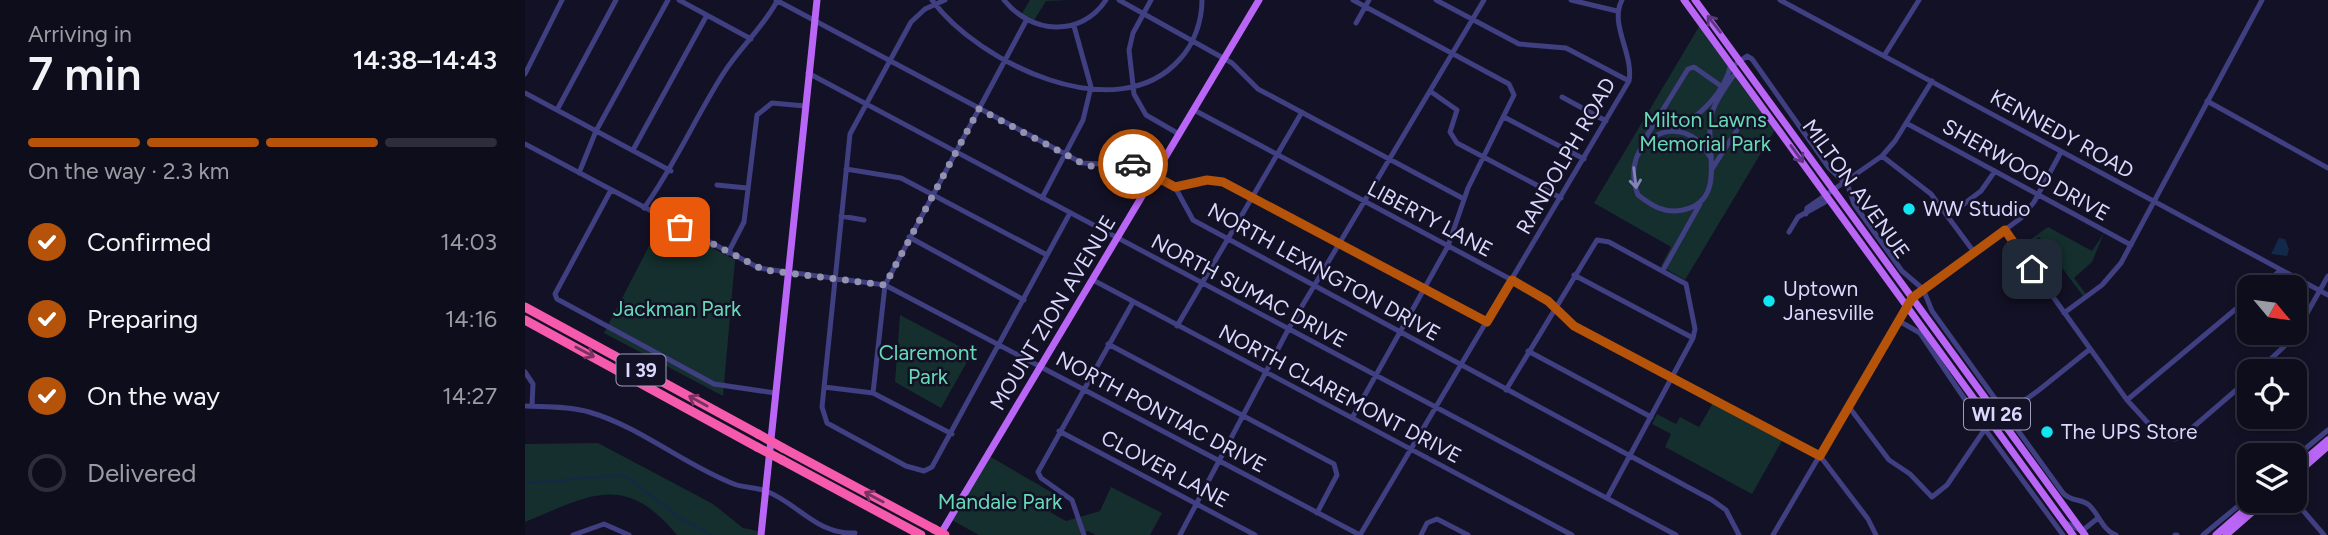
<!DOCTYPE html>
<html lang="en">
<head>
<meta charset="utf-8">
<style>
	body { margin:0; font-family:Figtree,sans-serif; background:#171625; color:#f1f3f6; height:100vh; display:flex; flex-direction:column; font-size:26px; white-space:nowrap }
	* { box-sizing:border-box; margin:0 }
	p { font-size:23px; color:#9b9ca3 }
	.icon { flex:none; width:38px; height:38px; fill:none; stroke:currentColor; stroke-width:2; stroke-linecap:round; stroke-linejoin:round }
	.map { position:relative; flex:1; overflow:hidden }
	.details { display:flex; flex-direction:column; background:#0e0d1c; width:525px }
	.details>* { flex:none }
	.needle { width:46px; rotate:119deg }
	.tools { position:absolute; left:1712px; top:275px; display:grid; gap:14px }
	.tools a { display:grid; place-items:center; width:70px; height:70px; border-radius:14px; background:#0e0d1c; box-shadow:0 4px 10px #0003,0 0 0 2px #2e2d3b; font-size:35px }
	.pin { position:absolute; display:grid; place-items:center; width:60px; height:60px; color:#fff; margin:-30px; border-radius:14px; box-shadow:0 4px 10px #0006 }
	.courier { position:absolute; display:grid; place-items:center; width:70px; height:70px; margin:-35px; border:5px solid #b45309; border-radius:50%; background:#fff; color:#222; box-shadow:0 2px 9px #0007 }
	.summary em { font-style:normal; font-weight:600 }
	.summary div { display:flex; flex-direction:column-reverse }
	.summary { display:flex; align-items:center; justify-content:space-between; height:119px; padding:0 28px }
	h1 { font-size:46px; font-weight:600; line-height:52px }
	.bar { display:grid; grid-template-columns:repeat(4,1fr); gap:10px 7px; align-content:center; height:84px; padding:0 28px }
	.bar i { height:9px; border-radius:5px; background:#2e2d3b }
	.bar .active { background:#b45309 }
	.bar p { grid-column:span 4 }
	ol { padding:0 28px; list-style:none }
	li { display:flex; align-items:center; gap:21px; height:77px }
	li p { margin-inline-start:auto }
	li .icon { padding:7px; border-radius:50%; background:#b45309; color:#fff; stroke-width:4 }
	li:last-child { color:#9b9ca3 }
	li i { width:38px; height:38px; border:4px solid #2e2d3b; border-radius:50% }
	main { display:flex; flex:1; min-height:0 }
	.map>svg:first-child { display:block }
	.green { fill:#142f2d }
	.water { fill:#122949 }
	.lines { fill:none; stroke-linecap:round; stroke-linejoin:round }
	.stream { stroke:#122949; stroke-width:2 }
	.minor { stroke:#3f3f81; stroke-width:5 }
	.major { stroke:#b965f6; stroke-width:7 }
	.highway { stroke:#f55aac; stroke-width:9 }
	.highway-bridge { stroke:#f55aac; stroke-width:9 }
	.oneway { stroke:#5e3783 }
	.oneway2 { stroke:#8584b9 }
	.oneway3 { stroke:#793262 }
	.done { stroke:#9492b1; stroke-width:7; stroke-dasharray:0 12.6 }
	.route { stroke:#b45309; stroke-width:9 }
	.poi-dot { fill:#10e5f0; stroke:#131125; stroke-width:2.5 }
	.labels { text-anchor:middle; stroke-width:5; stroke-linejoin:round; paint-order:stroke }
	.shield { fill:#131125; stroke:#9e9cbc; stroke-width:2 }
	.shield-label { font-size:19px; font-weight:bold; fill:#dad8fd }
	.park-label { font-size:21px; fill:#67d9b7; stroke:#131125 }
	.street-label { font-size:21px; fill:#dad8fd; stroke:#131125 }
	.poi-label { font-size:21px; fill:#dad8fd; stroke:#131125; text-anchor:start }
</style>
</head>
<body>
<main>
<section class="details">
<div class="summary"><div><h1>7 min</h1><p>Arriving in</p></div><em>14:38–14:43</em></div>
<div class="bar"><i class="active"></i><i class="active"></i><i class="active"></i><i></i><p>On the way · 2.3 km</p></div>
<ol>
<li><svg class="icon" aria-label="check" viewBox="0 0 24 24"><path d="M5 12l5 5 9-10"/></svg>Confirmed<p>14:03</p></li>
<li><svg class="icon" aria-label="check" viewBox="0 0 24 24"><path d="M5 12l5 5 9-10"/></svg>Preparing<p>14:16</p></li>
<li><svg class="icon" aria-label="check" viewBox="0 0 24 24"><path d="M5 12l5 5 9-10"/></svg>On the way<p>14:27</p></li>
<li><i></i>Delivered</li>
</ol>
</section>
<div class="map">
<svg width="1803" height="535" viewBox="0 0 1803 535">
	<rect width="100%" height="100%" fill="#131125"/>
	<!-- green -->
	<path class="green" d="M 505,0 L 544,0 L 521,1 L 508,22 L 496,15 Z
		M 1175,25 L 1251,128 L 1160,280 L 1136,266 L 1146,247 L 1069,203 Z
		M 137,221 L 210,260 L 198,396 L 79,333 Z
		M 1523,227 L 1567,251 L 1579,233 L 1567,262 L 1549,278 L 1561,294 L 1558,296 L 1514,237 L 1496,249 L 1495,247 Z
		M 375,315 L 447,353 L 416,408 L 370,382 Z
		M 1188,403 L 1258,439 L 1227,494 L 1140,447 L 1146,434 L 1127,424 L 1132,414 L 1151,424 L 1155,417 L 1174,427 Z
		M 73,443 L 188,504 L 218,528 L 233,531 L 232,535 L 152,535 C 99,471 64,496 0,522 L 0,444 Z
		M 464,456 L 533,496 L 525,512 L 541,521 L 575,511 L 586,487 L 637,513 L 625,535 L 571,535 L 563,531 L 555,535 L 454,535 L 425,519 Z"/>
	<!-- water -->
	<path class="water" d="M 1754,238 L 1760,239 L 1764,249 L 1762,256 L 1746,254 Z"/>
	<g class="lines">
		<!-- stream -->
		<path class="stream" d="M 0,483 L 99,475 L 155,518 L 186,535"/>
		<!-- minor -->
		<path class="minor" d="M 154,0 L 226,39
			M 251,0 L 557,163 L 615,166 L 650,187 L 668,220 L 1187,500 L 1201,510 L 1214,535
			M 407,0 C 452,62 592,131 655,59 C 669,44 677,21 677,0
			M 420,0 L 400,9 L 386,22 L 325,134 L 297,407 L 302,423 L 381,466 L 399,471 L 407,467 L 545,213
			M 479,0 C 506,34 556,38 581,0
			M 594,0 L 707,63 L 733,89 L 939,199
			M 626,0 L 608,33 L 604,50 L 609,94 L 621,115 L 654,134
			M 911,0 L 994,44 L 1041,48 L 1104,81
			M 1046,0 L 1092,11
			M 1255,0 L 1803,295
			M 831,23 L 844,0
			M 1359,56 L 1394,0
			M 1212,63 L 1222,56 L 1227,59 L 1304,168 L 1323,186 L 1329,204 L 1377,271 L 1398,289 L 1407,311 L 1538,493 C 1546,502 1555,498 1564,505 C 1574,514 1577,530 1591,535
			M 283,73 L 1151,535
			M 0,74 L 37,0
			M 905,91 L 932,110 L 925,132 L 932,143 L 1036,198
			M 0,93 L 146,171
			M 1037,97 L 1081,121
			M 1682,101 L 1803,168
			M 32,110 L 91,0
			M 669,110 L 987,280 L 1023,301 L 1049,326 L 1295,456 L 1343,519 L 1351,535
			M 979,117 L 1059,159
			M 1381,123 L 1606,245
			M 1147,130 C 1173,119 1200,93 1206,64
			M 1122,141 L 1121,137 L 1163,69 L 1169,67 L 1196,86
			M 0,144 L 234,268 L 360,285 L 835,535
			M 108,150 L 182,15
			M 1357,156 L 1406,194 L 1449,252
			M 1185,157 C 1159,105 1091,139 1113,195 C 1127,206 1140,214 1158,210 C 1206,200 1176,142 1188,110 C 1192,98 1201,87 1208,76 L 1213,74
			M 321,169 L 376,178 L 522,255
			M 1187,169 L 1212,130
			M 54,173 L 71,131 L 143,0
			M 192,185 L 222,188
			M 650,187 L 682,180 L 698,182 L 962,322
			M 86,190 L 30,294 L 32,299 L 189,384 L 250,393
			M 517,198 L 558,120 L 566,87 L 549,26
			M 119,208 C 150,165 170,118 198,74 C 214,48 238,28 252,1
			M 1281,214 L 1282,208 L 1357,156 L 1370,141 L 1407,81
			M 316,216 L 339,220
			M 1423,216 L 1456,191 L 1470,171
			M 1480,230 L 1602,400 L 1634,435 L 1650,439 L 1659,435 L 1724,379
			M 1264,232 L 1273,217 L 1300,202 L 1302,195
			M 384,237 L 499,300
			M 203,253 L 219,222 L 232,115 L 247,103 L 280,106
			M 1138,270 L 1175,204
			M 1049,275 L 1168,338
			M 568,280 L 1047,535
			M 1736,287 L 1756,270
			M 1539,313 L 1577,285 L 1596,263 L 1737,0
			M 1374,321 L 1395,333 L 1462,432 L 1538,535
			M 652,326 L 777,112
			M 583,344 L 809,464 L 812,475 L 792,513
			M 1003,351 L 1126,417
			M 1733,371 L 1768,338 L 1803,276
			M 0,372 L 8,384 L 7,406
			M 299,387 L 348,393 L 427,434
			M 981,390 L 1072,240 L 1084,242 L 1161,284 L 1170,329 L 1168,338 L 1082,498
			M 348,393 L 360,285 L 502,19
			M 1602,400 L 1724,298
			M 0,406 C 21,407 44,406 64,412 C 116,427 159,465 209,484 C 219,488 231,487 241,491 C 274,504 292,535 330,533
			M 1324,407 L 1364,460 L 1385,474 L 1407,497 L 1422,485 L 1460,429 L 1514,390 L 1565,349
			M 827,418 L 923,246 L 943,188 L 989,95 L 984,84 L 828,0
			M 534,431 L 730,535
			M 1769,458 L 1803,430
			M 1769,500 L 1799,535
			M 1541,523 L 1557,531 L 1573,518
			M 48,535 L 79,524 L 104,535
			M 559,535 L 547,500 L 516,478 L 513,472 L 608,302
			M 655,535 L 764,328 L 959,0
			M 835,535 L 1104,81 C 1109,54 1084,24 1097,0
			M 896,535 L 902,523 L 912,519 L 943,535
			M 1248,535 L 1387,298 L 1496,218 L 1509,202 L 1536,152
			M 1650,535 L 1652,535
			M 1678,535 L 1724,497"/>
		<!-- major -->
		<path class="major" d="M 1159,0 L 1548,535
			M 1170,0 L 1560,535
			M 1769,469 L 1803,440
			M 1769,476 L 1803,446
			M 236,535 L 292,0
			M 415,535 L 734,0
			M 1691,535 L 1731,500
			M 1701,535 L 1741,500"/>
		<!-- highway -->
		<path class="highway" d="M 0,307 L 233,434
			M 0,320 L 232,447
			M 258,448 L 409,529
			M 257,460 L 396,535"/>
		<!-- highway-bridge -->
		<path class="highway-bridge" d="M 233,434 L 258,448
			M 232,447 L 257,460
			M 409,529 L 420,535"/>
	</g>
	<!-- one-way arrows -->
	<defs><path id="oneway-shaft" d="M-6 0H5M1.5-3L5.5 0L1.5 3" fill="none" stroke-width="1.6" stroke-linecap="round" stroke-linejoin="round" transform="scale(1.75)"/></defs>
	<g class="oneway">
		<use href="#oneway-shaft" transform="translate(1189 24) rotate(-128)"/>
		<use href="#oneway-shaft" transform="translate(1272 154) rotate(54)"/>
	</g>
	<use class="oneway2" href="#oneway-shaft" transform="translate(1110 178) rotate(83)"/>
	<g class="oneway3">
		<use href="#oneway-shaft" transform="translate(60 352) rotate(28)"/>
		<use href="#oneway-shaft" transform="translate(173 401) rotate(-151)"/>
		<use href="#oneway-shaft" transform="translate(349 497) rotate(-152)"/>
	</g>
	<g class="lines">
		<!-- done -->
		<path class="done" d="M 155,227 L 239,270 L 360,285 L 454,109 L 557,163 L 565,166 L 608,164"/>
		<!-- route -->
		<path class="route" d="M 608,164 L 650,187 L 682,180 L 698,182 L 962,322 L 987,280 L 1023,301 L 1049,326 L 1295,456 L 1387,298 L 1480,230 L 1507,269"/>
	</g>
	<!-- markers -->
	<g class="poi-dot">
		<circle cx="1384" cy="209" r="7"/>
		<circle cx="1244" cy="301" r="7"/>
		<circle cx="1522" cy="432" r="7"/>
	</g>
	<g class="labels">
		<!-- shield labels -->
		<g class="shield">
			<rect x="91.5" y="354.5" width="49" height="31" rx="5"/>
			<rect x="1439" y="398.5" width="66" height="31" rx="5"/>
		</g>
		<g class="shield-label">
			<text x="116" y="377">I 39</text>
			<text x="1472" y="421">WI 26</text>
		</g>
		<!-- park labels -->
		<g class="park-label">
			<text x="1180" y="127">Milton Lawns<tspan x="1180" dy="24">Memorial Park</tspan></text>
			<text x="152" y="316">Jackman Park</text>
			<text x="403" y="360">Claremont<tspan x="403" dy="24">Park</tspan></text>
			<text x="475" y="509">Mandale Park</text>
		</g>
		<!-- street labels -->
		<g class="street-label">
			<text transform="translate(1537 134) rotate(29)" y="7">KENNEDY ROAD</text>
			<text transform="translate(1041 156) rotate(-60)" y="7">RANDOLPH ROAD</text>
			<text transform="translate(1501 170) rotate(29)" y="7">SHERWOOD DRIVE</text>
			<text transform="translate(1331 189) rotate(54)" y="7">MILTON AVENUE</text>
			<text transform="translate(905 219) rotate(28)" y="7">LIBERTY LANE</text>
			<text transform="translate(799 272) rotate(29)" y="7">NORTH LEXINGTON DRIVE</text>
			<text transform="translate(724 291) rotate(28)" y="7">NORTH SUMAC DRIVE</text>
			<text transform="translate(528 313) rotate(-59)" y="7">MOUNT ZION AVENUE</text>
			<text transform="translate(815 394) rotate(28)" y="7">NORTH CLAREMONT DRIVE</text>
			<text transform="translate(636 412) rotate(28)" y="7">NORTH PONTIAC DRIVE</text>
			<text transform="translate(640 469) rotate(28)" y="7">CLOVER LANE</text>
		</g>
		<!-- poi labels -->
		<g class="poi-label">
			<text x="1398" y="216">WW Studio</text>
			<text x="1258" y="296">Uptown<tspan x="1258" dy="24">Janesville</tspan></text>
			<text x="1536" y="439">The UPS Store</text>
		</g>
	</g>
</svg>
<div class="tools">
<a><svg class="needle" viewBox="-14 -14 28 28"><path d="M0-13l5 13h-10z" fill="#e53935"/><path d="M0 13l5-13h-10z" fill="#9b9ca3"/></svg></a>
<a><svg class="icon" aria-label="locate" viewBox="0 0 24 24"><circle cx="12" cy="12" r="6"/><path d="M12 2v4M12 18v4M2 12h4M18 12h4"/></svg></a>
<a><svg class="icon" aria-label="layers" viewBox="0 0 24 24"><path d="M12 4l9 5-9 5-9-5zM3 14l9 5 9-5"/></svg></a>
</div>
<div class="pin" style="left:155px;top:227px;background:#ea580c"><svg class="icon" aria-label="bag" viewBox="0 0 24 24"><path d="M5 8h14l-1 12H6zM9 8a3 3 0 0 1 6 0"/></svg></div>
<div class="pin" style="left:1507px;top:269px;background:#1f2937"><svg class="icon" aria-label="home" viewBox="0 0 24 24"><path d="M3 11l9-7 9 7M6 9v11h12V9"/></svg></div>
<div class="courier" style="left:608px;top:164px"><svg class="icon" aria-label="car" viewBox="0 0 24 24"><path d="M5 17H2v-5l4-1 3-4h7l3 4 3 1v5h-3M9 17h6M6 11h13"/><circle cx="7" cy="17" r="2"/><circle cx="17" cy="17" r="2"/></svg></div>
</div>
</main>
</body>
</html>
